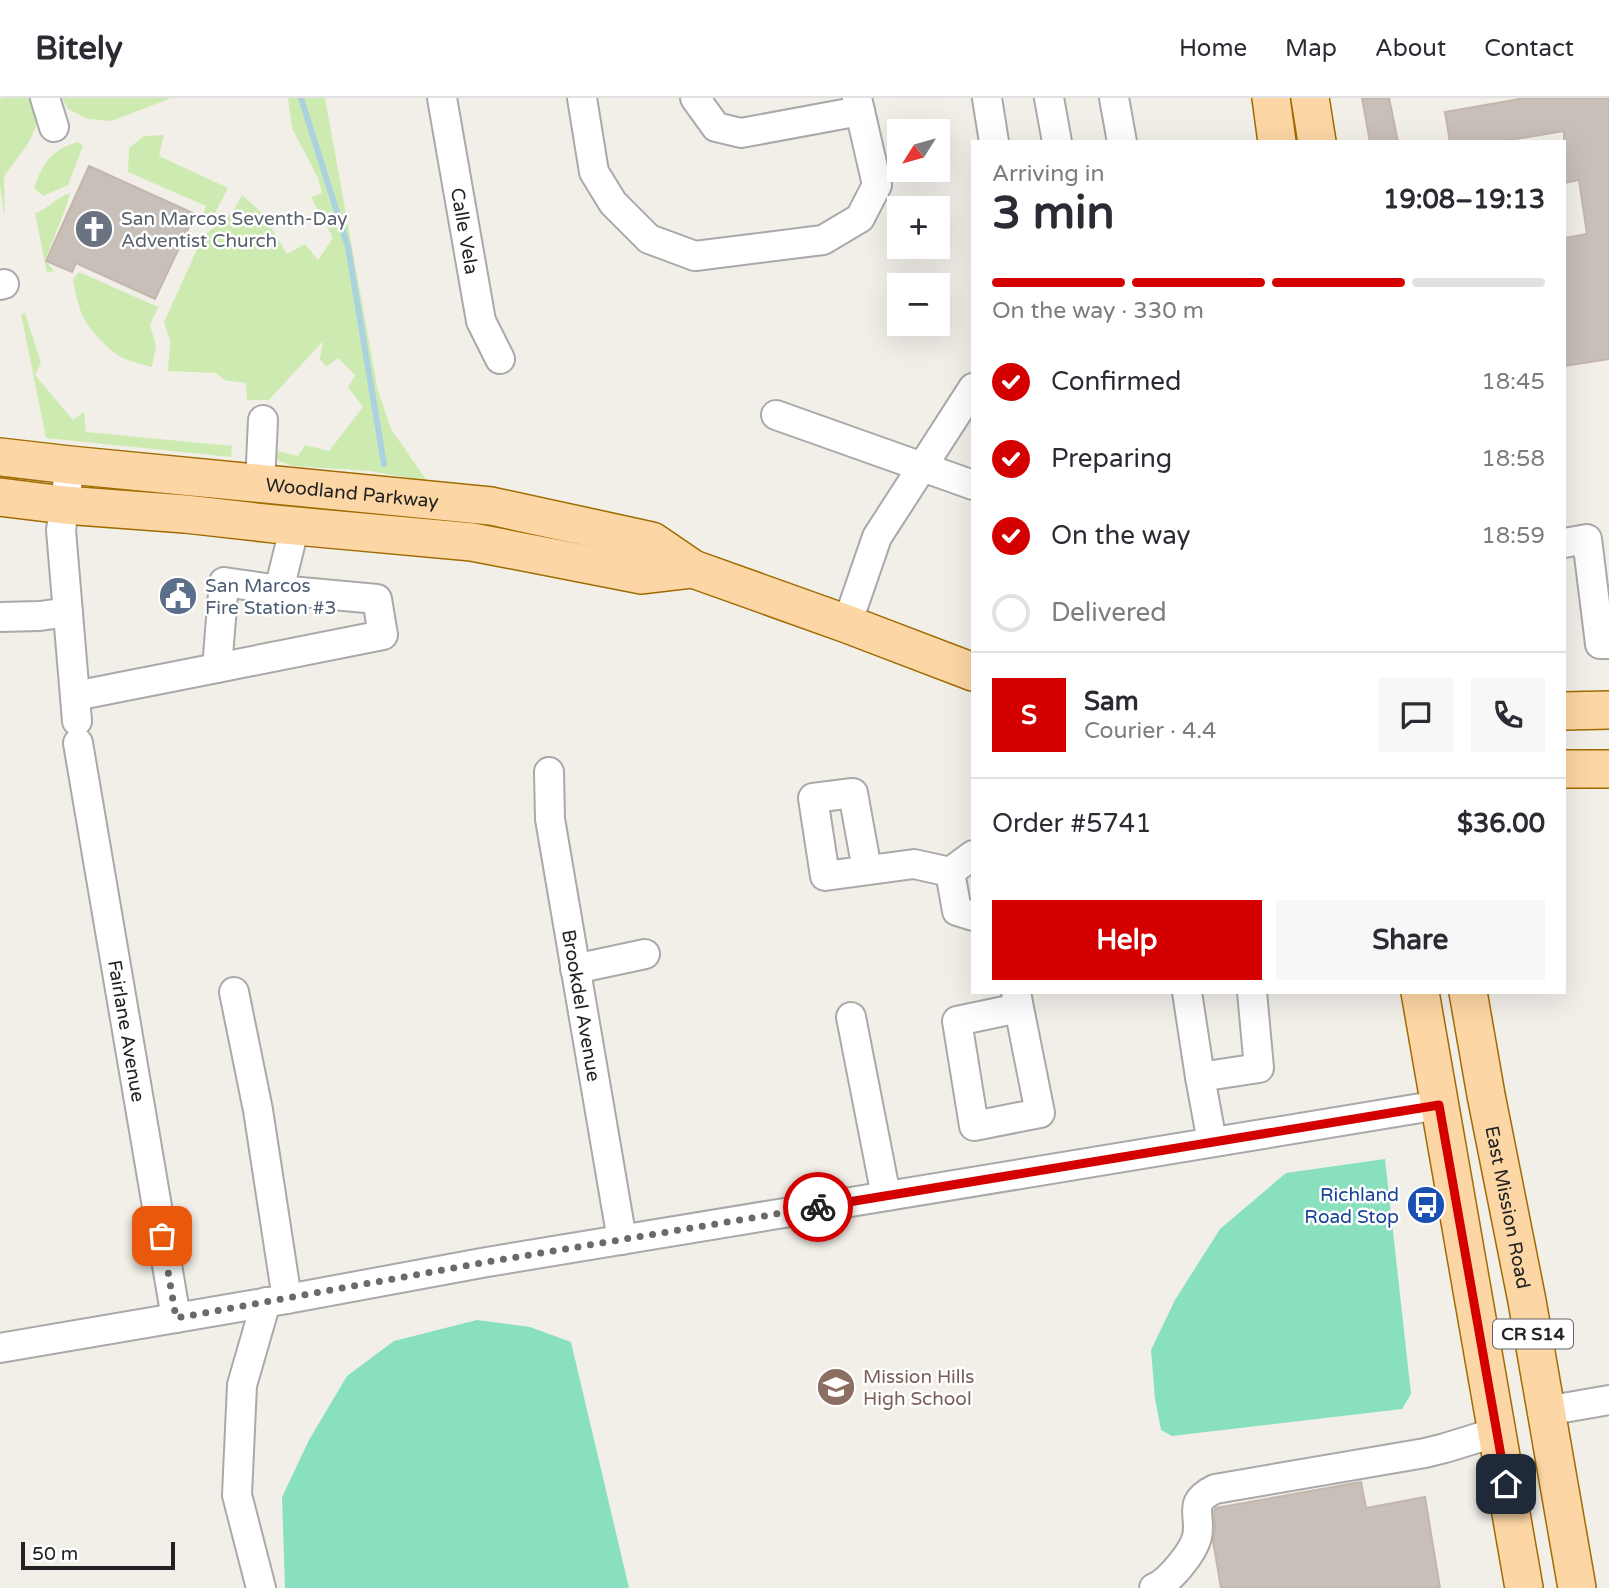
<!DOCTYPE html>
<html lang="en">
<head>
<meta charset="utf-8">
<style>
	body { margin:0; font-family:"Varela Round",sans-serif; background:#f7f7f7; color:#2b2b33; height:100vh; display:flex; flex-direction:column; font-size:26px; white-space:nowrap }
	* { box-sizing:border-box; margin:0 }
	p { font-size:23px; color:#7c7c81 }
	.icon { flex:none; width:38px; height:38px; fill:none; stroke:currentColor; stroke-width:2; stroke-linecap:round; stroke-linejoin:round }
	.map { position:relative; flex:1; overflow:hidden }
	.drawer { position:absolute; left:971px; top:42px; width:595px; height:854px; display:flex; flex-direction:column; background:#fff; border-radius:0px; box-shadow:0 7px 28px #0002 }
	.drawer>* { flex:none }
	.needle { width:46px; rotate:233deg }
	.fabs { position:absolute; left:887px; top:21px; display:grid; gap:14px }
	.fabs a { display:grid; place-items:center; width:63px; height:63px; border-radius:0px; background:#fff; box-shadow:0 7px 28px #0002; font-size:35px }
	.scale { position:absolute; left:21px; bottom:18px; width:154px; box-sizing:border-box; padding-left:7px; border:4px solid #222; border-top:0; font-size:19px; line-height:24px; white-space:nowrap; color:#222; -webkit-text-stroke:5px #fff; paint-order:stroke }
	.pin { position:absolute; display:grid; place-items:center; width:60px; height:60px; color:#fff; margin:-30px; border-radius:14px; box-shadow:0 4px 10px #0006 }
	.courier { position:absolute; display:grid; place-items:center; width:70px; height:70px; margin:-35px; border:5px solid #d40000; border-radius:50%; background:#fff; color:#222; box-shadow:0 2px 9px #0007 }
	.head em { font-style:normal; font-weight:800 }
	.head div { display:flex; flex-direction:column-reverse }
	.head { display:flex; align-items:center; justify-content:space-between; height:119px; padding:0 21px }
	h1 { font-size:46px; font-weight:800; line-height:52px }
	.bar { display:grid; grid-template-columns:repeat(4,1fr); gap:10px 7px; align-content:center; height:84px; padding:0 21px }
	.bar i { height:9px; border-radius:5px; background:#e1e1e2 }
	.bar .on { background:#d40000 }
	.bar p { grid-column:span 4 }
	.line { display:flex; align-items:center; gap:18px; padding:0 21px; border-top:2px solid #e1e1e2 }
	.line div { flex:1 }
	.round { display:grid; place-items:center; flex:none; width:74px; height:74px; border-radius:0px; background:#f7f7f7 }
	ol { padding:0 21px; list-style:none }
	li { display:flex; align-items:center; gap:21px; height:77px }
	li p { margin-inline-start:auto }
	li .icon { padding:7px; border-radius:50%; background:#d40000; color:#fff; stroke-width:4 }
	li:last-child { color:#7c7c81 }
	li i { width:38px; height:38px; border:4px solid #e1e1e2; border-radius:50% }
	.button { display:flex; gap:14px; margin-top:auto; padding:14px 21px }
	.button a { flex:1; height:80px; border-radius:0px; background:#d40000; color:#fff; font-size:28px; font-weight:800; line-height:80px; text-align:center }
	.button a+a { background:#f7f7f7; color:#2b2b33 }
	header { display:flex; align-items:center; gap:42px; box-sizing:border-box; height:98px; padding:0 35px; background:#fff; border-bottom:2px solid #e1e1e2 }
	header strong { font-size:33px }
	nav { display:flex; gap:38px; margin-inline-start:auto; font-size:24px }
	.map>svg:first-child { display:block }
	.grass { fill:#cdebb0 }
	.pitch { fill:#88e0be }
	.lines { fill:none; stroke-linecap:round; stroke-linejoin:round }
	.stream { stroke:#aad3df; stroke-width:6 }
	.building { fill:#c7bfb8; stroke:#c4b6ab; stroke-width:2 }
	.minor-casing { stroke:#a9a9a9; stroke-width:32 }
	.major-casing { stroke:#a06b00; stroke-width:40 }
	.minor { stroke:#fff; stroke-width:28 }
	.major { stroke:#fcd6a4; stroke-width:37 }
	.done { stroke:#6b6a68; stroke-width:7; stroke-dasharray:0 12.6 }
	.route { stroke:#d40000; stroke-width:9 }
	.labels { text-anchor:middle; stroke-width:5; stroke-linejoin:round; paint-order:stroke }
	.shield { fill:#fff; stroke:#646464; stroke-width:2 }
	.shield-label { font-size:18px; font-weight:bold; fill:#222 }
	.worship-label { font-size:19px; fill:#5b616d; stroke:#fff; text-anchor:start }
	.street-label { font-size:19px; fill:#222; stroke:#fff }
	.service-label { font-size:19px; fill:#4e5e75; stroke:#fff; text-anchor:start }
	.transit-label { font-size:19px; fill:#164399; stroke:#fff; text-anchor:end }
	.education-label { font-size:19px; fill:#785e54; stroke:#fff; text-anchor:start }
</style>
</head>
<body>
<header>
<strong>Bitely</strong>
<nav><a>Home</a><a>Map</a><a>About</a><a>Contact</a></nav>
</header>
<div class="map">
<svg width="1609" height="1490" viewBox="0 0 1609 1490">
	<rect width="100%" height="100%" fill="#f2efe9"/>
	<!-- grass -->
	<path class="grass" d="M 4,0 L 30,0 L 38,24 L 28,46 L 4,78 L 5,120 L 0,88 L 0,1 Z
		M 62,0 L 171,0 L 112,23 L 88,21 L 68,11 Z
		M 288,0 L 325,0 L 378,293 L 391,331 L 427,383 L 370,373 L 293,368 L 279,363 L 273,352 L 298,358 L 305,347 L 329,353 L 363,309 L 348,289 L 355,277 L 338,260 L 326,269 L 320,261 L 323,243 L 269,302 L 247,302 L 246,285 L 224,282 L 216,275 L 168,273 L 170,243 L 164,224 L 199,147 L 200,141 L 233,113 L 242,97 L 262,115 L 287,156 L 305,146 L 318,162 L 333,140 L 311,99 L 322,95 L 318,80 L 292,30 Z
		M 164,37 L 159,58 L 228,90 L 215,115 L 197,131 L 206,108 L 128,74 L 129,50 L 144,38 Z
		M 78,44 L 83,48 L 68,87 L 43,98 L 34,90 C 42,66 52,51 78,44 Z
		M 70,95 L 65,112 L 45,162 L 54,173 L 47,175 L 35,115 C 49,111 54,100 70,95 Z
		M 79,174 L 158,209 L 150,227 L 156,248 L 152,269 C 142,266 130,264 121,259 C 107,251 86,229 81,214 C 77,204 75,193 73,182 Z
		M 25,215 L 41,265 L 35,277 L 73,322 L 84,314 L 86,334 L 232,348 L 231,359 L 46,340 L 21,216 Z"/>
	<!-- pitch -->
	<path class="pitch" d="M 1385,1061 L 1411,1296 L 1402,1311 L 1172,1338 L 1161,1332 L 1155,1301 L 1151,1252 L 1175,1202 L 1220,1131 L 1286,1075 Z
		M 477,1222 L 530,1229 L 571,1244 L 629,1490 L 285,1490 L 282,1399 L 309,1342 L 347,1278 L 394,1243 Z"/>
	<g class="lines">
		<!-- stream -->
		<path class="stream" d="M 301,0 L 348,149 L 384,366"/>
	</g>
	<!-- building -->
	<path class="building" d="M 1362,0 L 1389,0 L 1398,44 L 1370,44 Z
		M 1525,0 L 1609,0 L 1609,261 L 1564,268 L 1564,140 L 1587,136 L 1579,82 L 1564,85 L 1564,33 L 1498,44 L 1450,44 L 1445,14 Z
		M 89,68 L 195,116 L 155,201 L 76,165 L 72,174 L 46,163 Z
		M 1361,1384 L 1366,1410 L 1425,1399 L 1440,1490 L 1221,1490 L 1213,1443 L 1215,1431 L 1214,1413 L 1216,1410 Z"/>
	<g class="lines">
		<!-- minor casing -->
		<g class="minor-casing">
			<g id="minor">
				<path d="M 45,0 L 54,29"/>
				<path id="s1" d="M 442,0 L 481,223 L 500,261"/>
				<path d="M 582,0 L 594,74 L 613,105 L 649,141 L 695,158 L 823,142 L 860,120 L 877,87 L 857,0"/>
				<path d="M 695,0 L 716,29 L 741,35 L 860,13"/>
				<path d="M 987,0 L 994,44"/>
				<path d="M 1049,0 L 1057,44"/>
				<path d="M 1114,0 L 1122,44"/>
				<path d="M 0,187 L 4,186"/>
				<path d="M 776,317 L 973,387"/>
				<path d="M 70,367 L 61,432 L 77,623"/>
				<path d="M 260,386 L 263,322"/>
				<path d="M 1564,445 L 1587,441 L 1600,546 L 1609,546"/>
				<path d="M 0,519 L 40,518 L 68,514"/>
				<path d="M 847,526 L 877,439 L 973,290"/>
				<path d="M 217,570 L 383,537 L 377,501 L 279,492"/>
				<path d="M 75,598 L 217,570 L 224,484 L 279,492 L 295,427"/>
				<path id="s2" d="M 78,645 L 176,1220"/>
				<path id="s3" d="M 549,674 L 550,721 L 622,1142"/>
				<path d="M 867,772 L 853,695 L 813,700 L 825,778 L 914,766 L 950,774 L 973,757"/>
				<path d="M 950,774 L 957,813 L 973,818"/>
				<path d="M 575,871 L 645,856"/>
				<path d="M 234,894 L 258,1012 L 287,1201"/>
				<path d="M 1016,894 L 1019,910 L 1040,1015 L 974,1028 L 957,923 L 1019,910"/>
				<path d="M 1187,894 L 1200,979 L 1259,970 L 1252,894"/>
				<path d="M 851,919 L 886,1098"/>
				<path d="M 1200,979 L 1212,1044"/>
				<path d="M 0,1250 L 287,1201 L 487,1164 L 1439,1007"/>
				<path d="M 1546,1313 L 1609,1302"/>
				<path d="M 261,1490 L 237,1397 L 242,1287 L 266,1204"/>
				<path d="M 1154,1490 C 1168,1485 1193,1455 1197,1439 C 1202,1416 1186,1405 1215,1391 L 1425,1355 L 1445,1350 L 1497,1334"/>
			</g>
		</g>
		<!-- major casing -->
		<g class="major-casing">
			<g id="major">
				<path d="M 1271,0 L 1277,44"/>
				<path d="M 1310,0 L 1317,44"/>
				<path id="s4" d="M 0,359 L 70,367 L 491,408 L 652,443 L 693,471 L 847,526 L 973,574"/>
				<path d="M 0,399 L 64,407 L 185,416 L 274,426 L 472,444 L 642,477 L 693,471"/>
				<path d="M 1564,613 L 1609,612"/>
				<path d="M 1564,671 L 1609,671"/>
				<path d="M 1420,894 L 1524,1490"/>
				<path id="s5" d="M 1468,894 L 1486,997 L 1527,1203 L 1577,1490"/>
			</g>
		</g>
		<!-- minor -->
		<use href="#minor" class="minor"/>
		<!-- major -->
		<use href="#major" class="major"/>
	</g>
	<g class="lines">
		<!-- done -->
		<path class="done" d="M 162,1138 L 176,1220 L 487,1164 L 818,1109"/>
		<!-- route -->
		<path class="route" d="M 818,1109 L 1439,1007 L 1506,1386"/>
	</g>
	<!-- icons -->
	<defs>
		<g id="church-disc" transform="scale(2.0125)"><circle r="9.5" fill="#6b7280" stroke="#fff"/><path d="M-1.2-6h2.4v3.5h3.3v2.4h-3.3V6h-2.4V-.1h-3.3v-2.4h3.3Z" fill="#fff"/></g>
		<g id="civic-disc" transform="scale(2.0125)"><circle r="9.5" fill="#5c6f8a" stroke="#fff"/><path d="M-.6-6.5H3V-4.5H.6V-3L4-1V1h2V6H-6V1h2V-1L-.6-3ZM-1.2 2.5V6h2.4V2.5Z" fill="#fff"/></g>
		<g id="bus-disc" transform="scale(2.0125)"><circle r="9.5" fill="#1a4fb4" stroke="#fff"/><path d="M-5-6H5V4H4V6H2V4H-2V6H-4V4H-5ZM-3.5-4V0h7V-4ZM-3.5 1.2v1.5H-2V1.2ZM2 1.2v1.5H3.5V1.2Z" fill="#fff"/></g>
		<g id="school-disc" transform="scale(2.0125)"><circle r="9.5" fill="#8d6e63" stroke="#fff"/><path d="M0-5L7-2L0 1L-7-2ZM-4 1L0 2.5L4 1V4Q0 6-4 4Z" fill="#fff"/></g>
	</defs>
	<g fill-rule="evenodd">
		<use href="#church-disc" x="94" y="131"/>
		<use href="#civic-disc" x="178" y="498"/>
		<use href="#bus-disc" x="1426" y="1107"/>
		<use href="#school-disc" x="836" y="1289"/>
	</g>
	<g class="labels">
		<!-- shield labels -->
		<rect class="shield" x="1493" y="1221.5" width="80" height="29" rx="5"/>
		<g class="shield-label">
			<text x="1533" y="1242">CR S14</text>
		</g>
		<!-- worship labels -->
		<g class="worship-label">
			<text x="121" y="127">San Marcos Seventh-Day<tspan x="121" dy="22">Adventist Church</tspan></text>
		</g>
		<!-- street labels -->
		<g class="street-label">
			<text dy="7" stroke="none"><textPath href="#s1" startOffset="135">Calle Vela</textPath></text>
			<text dy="7" stroke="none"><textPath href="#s4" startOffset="354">Woodland Parkway</textPath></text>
			<text dy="7" stroke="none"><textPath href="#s3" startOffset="236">Brookdel Avenue</textPath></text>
			<text dy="7" stroke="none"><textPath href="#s2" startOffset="292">Fairlane Avenue</textPath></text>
			<text dy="7" stroke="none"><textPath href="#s5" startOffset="219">East Mission Road</textPath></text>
		</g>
		<!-- service labels -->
		<g class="service-label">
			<text x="205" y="494">San Marcos<tspan x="205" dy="22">Fire Station #3</tspan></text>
		</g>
		<!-- transit labels -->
		<g class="transit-label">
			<text x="1399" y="1103">Richland<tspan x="1399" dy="22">Road Stop</tspan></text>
		</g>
		<!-- education labels -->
		<g class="education-label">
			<text x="863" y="1285">Mission Hills<tspan x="863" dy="22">High School</tspan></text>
		</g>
	</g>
</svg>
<div class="fabs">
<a><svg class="needle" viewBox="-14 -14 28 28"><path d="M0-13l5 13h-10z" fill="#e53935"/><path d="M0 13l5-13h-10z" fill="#7c7c81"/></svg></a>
<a>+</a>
<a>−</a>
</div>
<div class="scale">50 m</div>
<div class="pin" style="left:162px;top:1138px;background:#ea580c"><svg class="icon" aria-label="bag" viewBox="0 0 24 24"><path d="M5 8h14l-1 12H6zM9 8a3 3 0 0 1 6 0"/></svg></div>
<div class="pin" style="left:1506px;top:1386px;background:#1f2937"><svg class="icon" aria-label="home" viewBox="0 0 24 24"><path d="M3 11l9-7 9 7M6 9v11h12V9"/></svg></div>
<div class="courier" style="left:818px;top:1109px"><svg class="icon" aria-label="bike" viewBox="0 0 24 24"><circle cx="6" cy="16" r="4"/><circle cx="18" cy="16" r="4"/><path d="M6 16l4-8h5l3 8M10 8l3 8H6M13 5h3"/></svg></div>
<section class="drawer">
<div class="head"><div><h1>3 min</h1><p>Arriving in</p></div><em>19:08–19:13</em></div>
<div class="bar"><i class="on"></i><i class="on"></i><i class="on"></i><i></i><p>On the way · 330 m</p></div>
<ol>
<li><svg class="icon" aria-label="check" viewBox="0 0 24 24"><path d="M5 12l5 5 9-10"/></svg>Confirmed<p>18:45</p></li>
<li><svg class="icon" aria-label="check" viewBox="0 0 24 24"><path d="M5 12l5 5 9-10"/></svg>Preparing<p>18:58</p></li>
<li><svg class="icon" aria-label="check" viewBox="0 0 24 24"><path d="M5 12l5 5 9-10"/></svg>On the way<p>18:59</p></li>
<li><i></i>Delivered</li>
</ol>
<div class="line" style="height:126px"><b class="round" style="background:#d40000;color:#fff">S</b><div><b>Sam</b><p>Courier · 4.4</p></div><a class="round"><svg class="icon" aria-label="chat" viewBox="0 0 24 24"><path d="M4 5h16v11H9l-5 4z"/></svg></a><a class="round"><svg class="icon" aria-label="phone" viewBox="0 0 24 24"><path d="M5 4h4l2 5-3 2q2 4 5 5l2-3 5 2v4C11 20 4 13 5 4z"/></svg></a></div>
<div class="line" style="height:91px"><div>Order #5741</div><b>$36.00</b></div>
<div class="button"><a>Help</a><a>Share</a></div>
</section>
</div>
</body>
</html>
